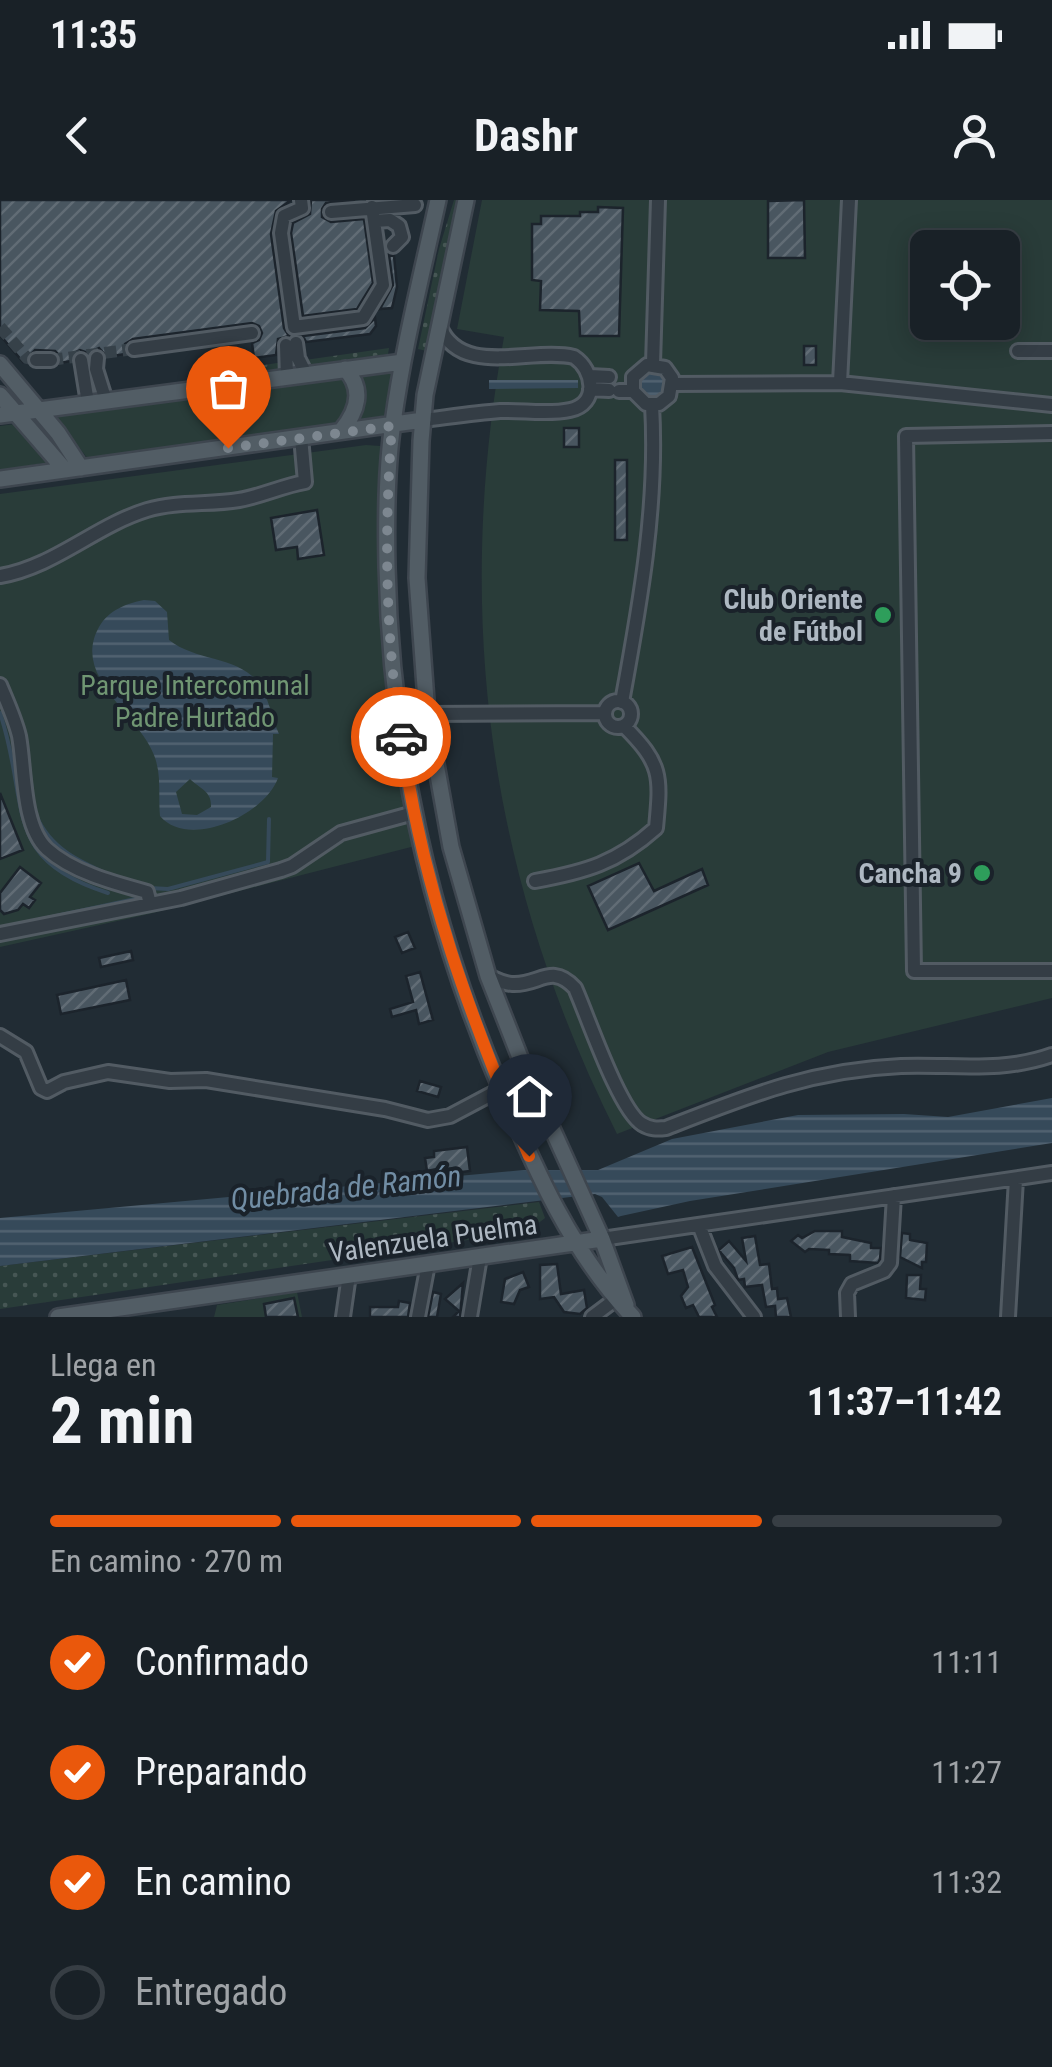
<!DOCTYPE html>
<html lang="es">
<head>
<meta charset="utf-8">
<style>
	body { margin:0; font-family:"Roboto Condensed",sans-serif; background:#262e33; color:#f1f3f6; height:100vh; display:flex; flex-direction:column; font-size:38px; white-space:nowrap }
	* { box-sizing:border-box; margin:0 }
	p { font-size:32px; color:#9fa3a7 }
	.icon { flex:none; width:55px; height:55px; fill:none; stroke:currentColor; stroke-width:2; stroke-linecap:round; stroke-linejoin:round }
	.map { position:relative; height:1117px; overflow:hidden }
	.details { display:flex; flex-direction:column; background:#192127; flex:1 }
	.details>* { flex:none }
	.fabs { position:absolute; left:910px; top:30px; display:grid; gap:20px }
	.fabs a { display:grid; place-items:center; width:110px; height:110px; border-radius:15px; background:#192127; box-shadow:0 5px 25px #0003,0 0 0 2px #373e44; font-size:50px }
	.pin { position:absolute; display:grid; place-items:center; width:85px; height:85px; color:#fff; margin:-102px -42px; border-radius:50% 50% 50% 0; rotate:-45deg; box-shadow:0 0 10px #0007 }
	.pin .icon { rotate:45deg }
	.courier { position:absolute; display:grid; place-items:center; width:100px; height:100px; margin:-50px; border:8px solid #ea580c; border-radius:50%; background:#fff; color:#222; box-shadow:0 2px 12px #0007 }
	.summary em { font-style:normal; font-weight:700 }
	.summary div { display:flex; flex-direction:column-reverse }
	.summary { display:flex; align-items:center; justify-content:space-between; height:170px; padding:0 50px }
	h1 { font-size:65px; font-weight:700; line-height:75px }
	.bar { display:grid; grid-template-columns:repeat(4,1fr); gap:15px 10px; align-content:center; height:120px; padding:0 50px }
	.bar i { height:12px; border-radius:8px; background:#373e44 }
	.bar .current { background:#ea580c }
	.bar p { grid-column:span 4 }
	ol { padding:0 50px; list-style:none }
	li { display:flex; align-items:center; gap:30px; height:110px }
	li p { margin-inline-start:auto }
	li .icon { padding:10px; border-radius:50%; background:#ea580c; color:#fff; stroke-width:4 }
	li:last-child { color:#9fa3a7 }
	li i { width:55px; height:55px; border:5px solid #373e44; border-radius:50% }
	.status { display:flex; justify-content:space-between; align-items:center; height:70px; padding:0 50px; background:#192127; direction:ltr }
	.status svg { height:28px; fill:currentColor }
	header { display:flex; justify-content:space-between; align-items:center; height:130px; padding:0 50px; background:#192127; font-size:45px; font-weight:700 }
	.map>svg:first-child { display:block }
	.grass { fill:url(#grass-dots) }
	.park { fill:#293c39; fill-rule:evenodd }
	.water { fill:url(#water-rules); fill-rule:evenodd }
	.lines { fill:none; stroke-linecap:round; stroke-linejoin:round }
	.stream { stroke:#364a5a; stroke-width:4 }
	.building { fill:url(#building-hatch); stroke:#1c242c; stroke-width:2.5 }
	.minor-tunnel { stroke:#364149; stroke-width:12; stroke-dasharray:12 6; stroke-linecap:butt }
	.minor-casing { stroke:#525b63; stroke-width:18 }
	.major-casing { stroke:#3e464f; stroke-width:20 }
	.minor { stroke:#343d45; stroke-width:12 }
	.major { stroke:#525d65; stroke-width:15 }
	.done { stroke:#7d8790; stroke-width:10; stroke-dasharray:0 18 }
	.route { stroke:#ea580c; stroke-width:12 }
	.leisure-dot { fill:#2e9e5b; stroke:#1a222a; stroke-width:4 }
	.labels { text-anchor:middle; stroke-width:8; stroke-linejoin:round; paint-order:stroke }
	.poi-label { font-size:28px; font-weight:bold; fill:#aeb8c2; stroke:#1a222a; text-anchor:end }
	.park-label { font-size:28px; fill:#709673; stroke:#1a222a }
	.street-label { font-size:28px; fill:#aeb8c2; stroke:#1a222a }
	.water-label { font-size:30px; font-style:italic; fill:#718da4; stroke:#1a222a }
</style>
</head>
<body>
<div class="status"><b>11:35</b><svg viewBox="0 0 49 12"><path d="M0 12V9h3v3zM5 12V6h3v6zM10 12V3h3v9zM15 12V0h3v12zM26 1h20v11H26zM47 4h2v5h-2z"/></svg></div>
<header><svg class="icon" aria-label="back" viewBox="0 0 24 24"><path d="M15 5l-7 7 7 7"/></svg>Dashr<svg class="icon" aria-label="person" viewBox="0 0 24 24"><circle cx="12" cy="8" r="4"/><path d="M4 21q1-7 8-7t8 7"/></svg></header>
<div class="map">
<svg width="1052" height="1117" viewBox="0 0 1052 1117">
	<defs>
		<pattern id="grass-dots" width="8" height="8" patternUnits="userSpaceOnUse" patternTransform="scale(2.5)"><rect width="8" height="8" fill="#293c39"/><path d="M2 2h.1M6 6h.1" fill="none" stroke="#465654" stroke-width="1.8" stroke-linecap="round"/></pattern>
		<pattern id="water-rules" width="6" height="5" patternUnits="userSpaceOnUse" patternTransform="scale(2.5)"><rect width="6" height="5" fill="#364a5a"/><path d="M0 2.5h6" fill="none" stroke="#516270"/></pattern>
		<pattern id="building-hatch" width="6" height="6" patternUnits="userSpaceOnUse" patternTransform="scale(2.5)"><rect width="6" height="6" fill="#495660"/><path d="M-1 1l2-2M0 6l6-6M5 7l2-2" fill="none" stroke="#616c75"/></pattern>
	</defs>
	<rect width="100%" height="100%" fill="#212c34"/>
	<!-- grass -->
	<path class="grass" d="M 454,0 L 457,0 L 427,151 L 418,149 L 439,49 Z
		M 389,148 L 388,154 L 313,165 L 305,160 Z
		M 284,162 L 278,169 L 194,181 L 193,176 Z
		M 539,1002 L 545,1018 L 528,1031 L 0,1109 L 0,1066 Z"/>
	<!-- park -->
	<path class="park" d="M 482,0 L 1052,0 L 1052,798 L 828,852 L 617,934 C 489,679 453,417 504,137 L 457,129 ZM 928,48 L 1002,48 L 1002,122 L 928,122 Z
		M 392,171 L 384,216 L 88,259 L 54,215 Z
		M 15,224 L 51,262 L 0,270 L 0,226 Z
		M 366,245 L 380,246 L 380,335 L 415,646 L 149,714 L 0,747 L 0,294 Z
		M 297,1092 L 302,1117 L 214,1117 L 217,1105 Z"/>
	<!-- water -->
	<path class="water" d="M640 186a13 13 0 1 1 26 0a13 13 0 1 1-26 0Z
		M 489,180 L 578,180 L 578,188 L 489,189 Z
		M 144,400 L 155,401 L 167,412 L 169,440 C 195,461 236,456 257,481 C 269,496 271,517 279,534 L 273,534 L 272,577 L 278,578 C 265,615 189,650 160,616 C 158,595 162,575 154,555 C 138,513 71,477 99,427 C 109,410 125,404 144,400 ZM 190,579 C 200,589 212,591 211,607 L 197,615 L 182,614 L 176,592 Z
		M 1052,898 L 1052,943 L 690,1001 L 621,1016 L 618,1017 L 602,997 L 595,994 L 0,1066 L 0,1018 L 524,970 L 598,970 L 672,939 L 798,915 L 904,914 L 948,917 Z"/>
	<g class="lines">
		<!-- stream -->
		<path class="stream" d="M 10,494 L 18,513
			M 0,513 C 31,606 0,659 108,693
			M 29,566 L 32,591
			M 36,615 C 50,649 80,662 112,676
			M 149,688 L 168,689 L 268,662 L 269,619
			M 0,728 L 140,698"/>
	</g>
	<!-- building -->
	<path class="building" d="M 0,0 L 291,0 L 276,11 L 271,34 L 284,128 L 289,136 L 278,139 L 276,155 L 254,158 L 252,143 L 259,140 L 262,133 L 259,126 L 252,123 L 133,139 L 125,144 L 125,154 L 107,157 L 99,148 L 88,153 L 80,150 L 74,153 L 71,161 L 60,163 L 60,156 L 55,151 L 35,150 L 23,162 L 0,135 Z
		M 311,0 L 355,0 L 326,3 L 322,9 L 322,17 L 331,22 L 364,19 L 373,83 L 357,109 L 303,116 L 291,33 L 293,23 L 310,14 Z
		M 804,0 L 805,58 L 768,58 L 768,1 Z
		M 598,7 L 623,8 L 619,136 L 580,136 L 579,111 L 540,110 L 541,81 L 532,80 L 532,24 L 541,24 L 541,16 L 580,16 L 580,12 L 598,12 Z
		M 389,55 L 394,56 L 397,87 L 392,108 L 380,109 L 393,85 Z
		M 375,118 L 376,126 L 370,134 L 306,142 L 303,136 L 365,128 Z
		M 804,146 L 816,146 L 816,165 L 804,165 Z
		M 564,228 L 579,228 L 579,247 L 564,247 Z
		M 615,260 L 627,260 L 627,340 L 615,340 Z
		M 317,310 L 324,355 L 298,359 L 297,347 L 276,350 L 271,318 Z
		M 0,593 L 23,650 L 0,659 Z
		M 639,663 L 654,691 L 702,669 L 708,685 L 608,730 L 588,686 Z
		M 20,667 L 41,683 L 30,697 L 35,700 L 29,708 L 23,704 L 18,710 L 4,714 L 0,710 L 0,693 Z
		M 408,732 L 415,748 L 402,753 L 395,737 Z
		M 131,751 L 133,760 L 101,767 L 99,758 Z
		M 420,772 L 433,820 L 419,824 L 416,810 L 392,817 L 390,809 L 413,802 L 406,776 Z
		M 126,780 L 130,800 L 61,814 L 57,795 Z
		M 420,881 L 441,887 L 438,897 L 417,891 Z
		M 467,947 L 470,971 L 438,975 L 437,969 L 427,971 L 425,958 L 434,957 L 434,951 Z
		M 815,1031 L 842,1031 L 842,1037 L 871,1043 L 871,1048 L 881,1048 L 880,1059 L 878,1063 L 850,1061 L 850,1055 L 829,1054 L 829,1050 L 809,1049 L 805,1052 L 791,1041 L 798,1035 L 802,1038 Z
		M 902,1033 L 910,1034 L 910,1040 L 927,1043 L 926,1062 L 922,1062 L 922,1068 L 900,1057 Z
		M 755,1036 L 760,1065 L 769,1064 L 772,1089 L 777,1088 L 778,1099 L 787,1098 L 791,1117 L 776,1117 L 775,1106 L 766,1107 L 762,1085 L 745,1087 L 744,1079 L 738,1080 L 734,1068 L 721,1053 L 719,1050 L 729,1041 L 746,1061 L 742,1038 Z
		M 692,1047 L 715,1105 L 712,1107 L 717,1117 L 699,1117 L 693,1105 L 686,1108 L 681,1096 L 688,1087 L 683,1070 L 668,1074 L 662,1056 Z
		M 557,1064 L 561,1094 L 584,1090 L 587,1108 L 580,1114 L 564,1112 L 554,1097 L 540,1099 L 540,1065 Z
		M 523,1072 L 529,1087 L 520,1090 L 514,1104 L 501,1102 L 505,1079 Z
		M 907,1075 L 921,1075 L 920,1089 L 926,1089 L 925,1100 L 906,1098 Z
		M 463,1083 L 460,1117 L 453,1117 L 459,1111 L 445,1099 Z
		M 433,1092 L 441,1094 L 437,1117 L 428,1117 Z
		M 294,1098 L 298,1117 L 266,1117 L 264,1104 Z
		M 399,1101 L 410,1103 L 408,1117 L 370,1117 L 370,1107 L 398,1107 Z"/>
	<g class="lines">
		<!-- minor-tunnel -->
		<path class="minor-tunnel" d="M 0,127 L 27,158 L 36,160
			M 51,160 L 134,149"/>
		<!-- minor casing -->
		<g class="minor-casing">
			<path id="minor" d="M 301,0 L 302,8 L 284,16 L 281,33 L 294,127 L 363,118 L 383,85 L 372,7
				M 331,12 L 415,5
				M 374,21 L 390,20 L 399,26 L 402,37 L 393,46
				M 296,143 L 298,158 L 306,174
				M 286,145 L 287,177
				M 134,149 L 252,133
				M 1018,151 L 1052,151
				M 97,158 L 96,169 L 106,201
				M 36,160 L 51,160
				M 81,160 L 88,203
				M 653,164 L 658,0
				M 590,176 L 609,177
				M 840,183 L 849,0
				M 673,184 L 840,183 L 1052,205
				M 590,189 L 609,190
				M 619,191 L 633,191 L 646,204 L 659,204 L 669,196 L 672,178 L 665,168 L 647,165 L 633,177 L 633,191
				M 423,220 C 448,217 474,213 500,211 C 522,210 548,215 570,210 C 599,204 594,170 574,157 C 532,147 461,178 440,127
				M 1052,233 L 906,236 L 914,771 L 1052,771
				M 0,376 C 54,367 95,326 147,310 C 177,301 209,305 239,300 C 262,296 282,286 305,282 L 301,237
				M 0,485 C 7,502 15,519 19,536 C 25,568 22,626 47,649 C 72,672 114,683 147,692 L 150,704
				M605 514a13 13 0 1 1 26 0a13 13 0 1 1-26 0Z
				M 622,502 C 640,404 658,305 652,205
				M 427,514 L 605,513
				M 535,681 C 585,672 617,663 656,628 C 661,575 662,564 624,526
				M 0,734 L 181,698 L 281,670 L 292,666 L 341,633 L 410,614 L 415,618
				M 488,776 C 495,779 505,784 512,784 C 539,786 551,762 575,788 C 588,817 619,910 642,924 C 650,929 657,929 666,928 C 748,896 811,870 901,866 C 953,864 1002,873 1052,855
				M 0,836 L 26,852 L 41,888 L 47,891 L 64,882 L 108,872 L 170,881 L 206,880 L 385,909 L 428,920 L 450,916 L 501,889
				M 699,1025 L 715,1066 L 754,1117
				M 602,1039 L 1052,973
				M 343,1117 L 349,1075
				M 418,1117 L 428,1064
				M 470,1117 L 480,1057
				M 592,1117 L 616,1099
				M 848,1117 L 847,1093 L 852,1084 L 884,1071 L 890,1063 L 894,996
				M 1008,1117 L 1016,979"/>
		</g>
		<!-- major casing -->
		<g class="major-casing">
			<path id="major" d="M 438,0 C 422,74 403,148 393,223 C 386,270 386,319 387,367 C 391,548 430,723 501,889 C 536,971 571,1052 633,1117
				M 466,0 L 425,195 L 421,241 L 417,378 L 427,514 L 451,647 L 488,776 L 521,860 L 602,1039 L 626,1105
				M 0,164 L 58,233 L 81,268
				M 0,195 L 65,270
				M 0,215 L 403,162
				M 341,231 C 357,212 365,189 345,169
				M 0,279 L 423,220
				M 58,1117 L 602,1039"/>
		</g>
		<!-- minor -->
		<use href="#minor" class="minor"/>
		<!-- major -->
		<use href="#major" class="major"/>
	</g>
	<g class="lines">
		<!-- done -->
		<path class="done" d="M 228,248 L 392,226 C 384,329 385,434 401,537"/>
		<!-- route -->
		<path class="route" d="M 401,537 C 423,690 469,814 529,956"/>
	</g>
	<!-- markers -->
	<g class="leisure-dot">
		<circle cx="883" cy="415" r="10"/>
		<circle cx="982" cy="673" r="10"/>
	</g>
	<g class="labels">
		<!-- poi labels -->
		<g class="poi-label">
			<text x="863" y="409">Club Oriente<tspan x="863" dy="32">de Fútbol</tspan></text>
			<text x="962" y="683">Cancha 9</text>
		</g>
		<!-- park labels -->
		<g class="park-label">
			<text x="195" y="495">Parque Intercomunal<tspan x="195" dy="32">Padre Hurtado</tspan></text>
		</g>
		<!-- street labels -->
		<g class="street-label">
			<text transform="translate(433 1038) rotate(-8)" y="10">Valenzuela Puelma</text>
		</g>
		<!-- water labels -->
		<g class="water-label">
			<text transform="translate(346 988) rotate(-6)" y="10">Quebrada de Ramón</text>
		</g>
	</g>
</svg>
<div class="fabs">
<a><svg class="icon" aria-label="locate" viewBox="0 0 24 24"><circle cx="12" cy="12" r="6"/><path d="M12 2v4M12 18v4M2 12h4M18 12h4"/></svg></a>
</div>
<div class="pin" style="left:228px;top:248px;background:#ea580c"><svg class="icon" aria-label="bag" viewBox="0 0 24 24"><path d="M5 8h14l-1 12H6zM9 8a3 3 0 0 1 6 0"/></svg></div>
<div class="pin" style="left:529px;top:956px;background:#1f2937"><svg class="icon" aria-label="home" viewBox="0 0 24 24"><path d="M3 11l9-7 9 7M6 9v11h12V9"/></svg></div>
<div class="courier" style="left:401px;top:537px"><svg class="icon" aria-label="car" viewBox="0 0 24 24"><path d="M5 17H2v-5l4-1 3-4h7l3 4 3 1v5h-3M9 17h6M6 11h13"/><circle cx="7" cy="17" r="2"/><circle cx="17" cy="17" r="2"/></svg></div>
</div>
<section class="details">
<div class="summary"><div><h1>2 min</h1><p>Llega en</p></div><em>11:37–11:42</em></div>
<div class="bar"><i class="current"></i><i class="current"></i><i class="current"></i><i></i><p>En camino · 270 m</p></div>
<ol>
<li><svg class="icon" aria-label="check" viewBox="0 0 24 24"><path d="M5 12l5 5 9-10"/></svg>Confirmado<p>11:11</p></li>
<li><svg class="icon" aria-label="check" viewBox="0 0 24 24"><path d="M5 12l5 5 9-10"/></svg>Preparando<p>11:27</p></li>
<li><svg class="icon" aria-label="check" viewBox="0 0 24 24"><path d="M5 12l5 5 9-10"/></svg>En camino<p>11:32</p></li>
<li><i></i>Entregado</li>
</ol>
</section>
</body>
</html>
